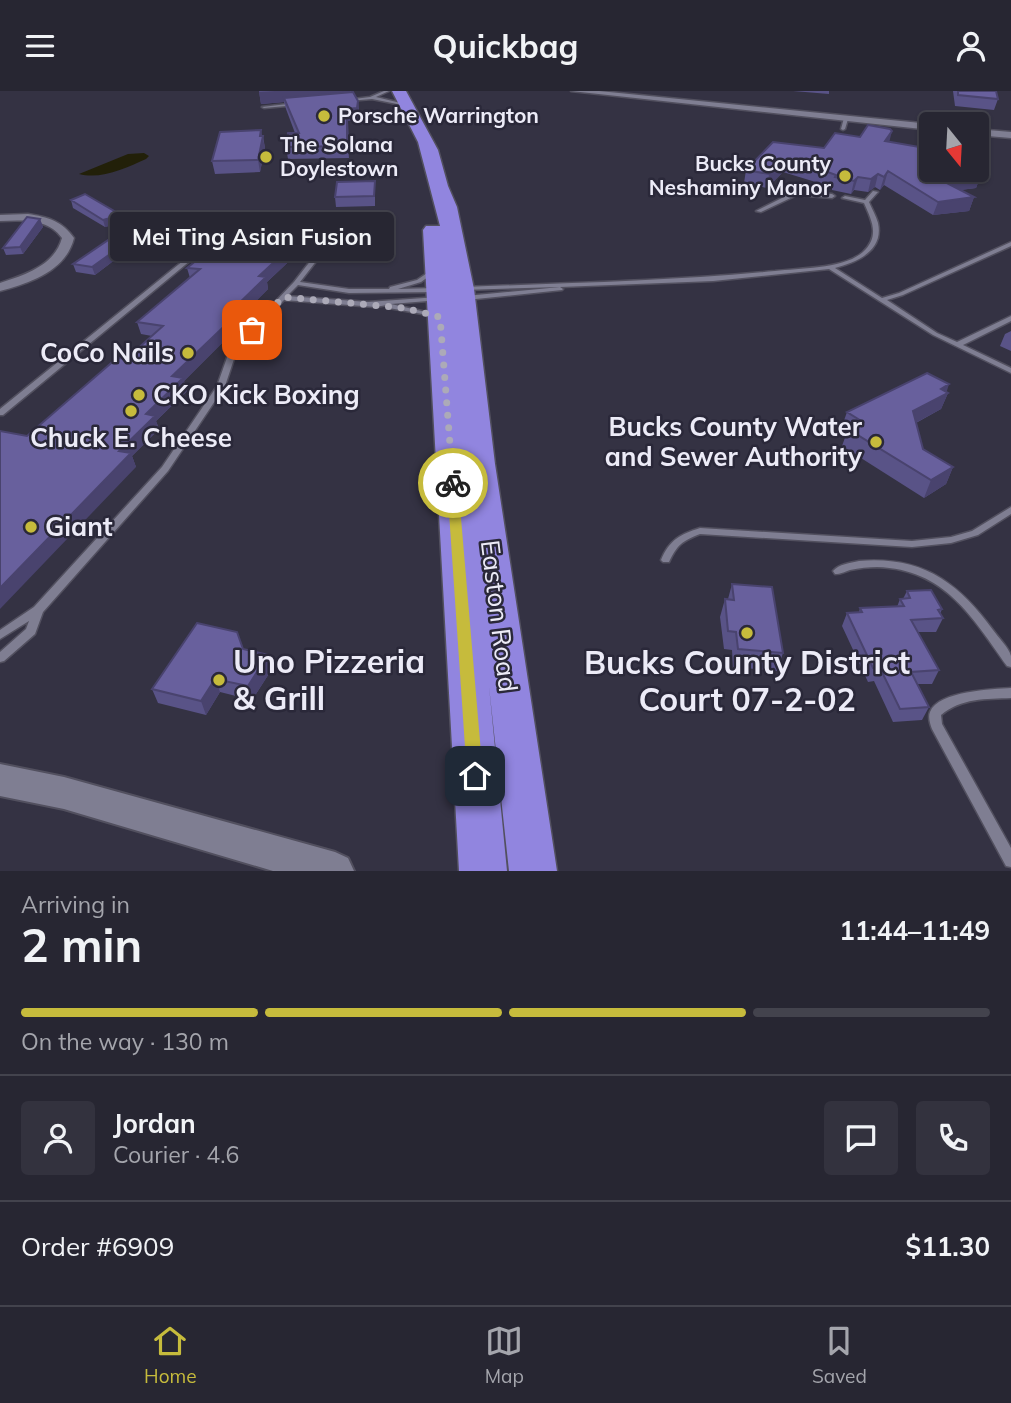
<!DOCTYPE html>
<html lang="en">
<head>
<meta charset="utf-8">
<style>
	body { margin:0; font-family:Mulish,sans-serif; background:#33323e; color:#f1f3f6; height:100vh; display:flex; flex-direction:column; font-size:26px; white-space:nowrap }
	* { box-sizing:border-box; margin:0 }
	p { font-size:23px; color:#a4a5ac }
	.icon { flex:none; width:38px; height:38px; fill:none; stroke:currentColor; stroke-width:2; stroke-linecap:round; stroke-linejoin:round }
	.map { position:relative; height:780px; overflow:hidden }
	.details { display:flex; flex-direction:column; background:#272632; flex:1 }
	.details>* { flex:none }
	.needle { width:46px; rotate:162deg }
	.controls { position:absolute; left:919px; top:21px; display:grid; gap:14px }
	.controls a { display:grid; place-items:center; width:70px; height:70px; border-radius:7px; background:#272632; box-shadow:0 2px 5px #0004,0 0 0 2px #43434d; font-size:35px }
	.pin { position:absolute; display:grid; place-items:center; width:60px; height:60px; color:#fff; margin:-30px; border-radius:14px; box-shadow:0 4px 10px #0006 }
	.courier { position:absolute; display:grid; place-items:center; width:70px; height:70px; margin:-35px; border:5px solid #c6bb3c; border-radius:50%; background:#fff; color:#222; box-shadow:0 2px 9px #0007 }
	.bubble { position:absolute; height:49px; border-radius:7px; background:#272632; box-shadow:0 2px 5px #0004,0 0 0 2px #43434d; font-size:23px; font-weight:700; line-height:49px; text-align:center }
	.head em { font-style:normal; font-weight:700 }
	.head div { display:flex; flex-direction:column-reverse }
	.head { display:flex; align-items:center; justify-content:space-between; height:119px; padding:0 21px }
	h1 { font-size:46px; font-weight:700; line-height:52px }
	.bar { display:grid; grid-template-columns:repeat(4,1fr); gap:10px 7px; align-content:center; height:84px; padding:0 21px }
	.bar i { height:9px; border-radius:5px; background:#43434d }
	.bar .selected { background:#c6bb3c }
	.bar p { grid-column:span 4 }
	.line { display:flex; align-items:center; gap:18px; padding:0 21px; border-top:2px solid #43434d }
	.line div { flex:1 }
	.round { display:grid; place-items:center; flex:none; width:74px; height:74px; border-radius:7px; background:#33323e }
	header { display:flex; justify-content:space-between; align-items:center; height:91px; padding:0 21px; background:#272632; font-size:32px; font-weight:700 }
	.dock { display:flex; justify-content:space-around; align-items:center; height:98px; border-top:2px solid #43434d; background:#272632; font-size:19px; color:#a4a5ac }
	.dock a { display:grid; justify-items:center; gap:4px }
	.dock .selected { color:#c6bb3c }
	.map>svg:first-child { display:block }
	.water { fill:#222009 }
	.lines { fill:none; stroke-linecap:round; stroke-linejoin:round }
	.lane-casing { stroke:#52505f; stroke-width:3 }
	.street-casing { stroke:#52505f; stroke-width:3 }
	.secondary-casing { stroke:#52505f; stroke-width:4 }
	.highway-casing { stroke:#52505f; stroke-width:3 }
	.lane { fill:#7f7e92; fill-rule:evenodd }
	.street { fill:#7f7e92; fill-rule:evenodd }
	.secondary { fill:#7f7e92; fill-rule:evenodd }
	.highway { fill:#9185df; fill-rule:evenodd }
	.wall { fill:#595387 }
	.shaded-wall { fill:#49436e }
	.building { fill:#68609d; stroke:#49436e; stroke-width:2 }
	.route { fill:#c6bb3c }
	.done { stroke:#acaab8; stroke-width:7; stroke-dasharray:0 12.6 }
	.poi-dot { fill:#c6bb3c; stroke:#2a2839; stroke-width:2.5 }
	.labels { text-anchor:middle; stroke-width:5; stroke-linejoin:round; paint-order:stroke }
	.far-poi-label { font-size:21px; font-weight:bold; fill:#ecebf7; stroke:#2a2839; text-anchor:start }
	.poi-label { font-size:26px; font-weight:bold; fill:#ecebf7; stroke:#2a2839; text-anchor:end }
	.street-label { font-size:26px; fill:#ecebf7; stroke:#2a2839 }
	.near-poi-label { font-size:32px; font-weight:bold; fill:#ecebf7; stroke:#2a2839; text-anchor:start }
</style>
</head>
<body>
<header><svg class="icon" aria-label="menu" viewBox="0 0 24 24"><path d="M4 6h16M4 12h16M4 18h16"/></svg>Quickbag<svg class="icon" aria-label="person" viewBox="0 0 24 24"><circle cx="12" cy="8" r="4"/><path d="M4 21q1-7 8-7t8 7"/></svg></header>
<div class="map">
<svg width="1011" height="780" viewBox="0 0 1011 780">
	<rect width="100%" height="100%" fill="#343243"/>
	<!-- water -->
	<path class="water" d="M 144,62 L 149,65 L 146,68 C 126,77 101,89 79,83 L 128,63 Z"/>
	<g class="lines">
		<!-- lane casing -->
		<g class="lane-casing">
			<path id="lane" d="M 384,0 L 389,0 L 376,6 L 409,14 L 407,15 L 372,8 L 348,10 L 346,9 L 370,6 Z
				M 296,12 L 297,14 L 264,17 L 262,16 Z
				M 844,27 L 848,28 L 845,38 L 843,39 L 841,38 Z
				M 796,100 L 832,103 L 835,105 L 832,107 L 797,104 L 761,121 L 756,120 Z
				M 873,100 L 878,101 L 869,111 C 872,118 876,125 878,132 C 884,160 857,171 835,177 L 882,207 L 899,202 L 1011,151 L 1011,155 L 903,204 L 887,209 L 937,242 L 957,251 L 1011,225 L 1011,230 L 963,254 L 1011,277 L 1011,282 L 933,244 L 829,178 L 713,190 L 560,196 L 563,198 L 562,199 L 466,209 L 463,207 L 466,205 L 560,196 L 463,199 L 463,197 L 465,196 C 568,192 672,190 775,180 C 800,177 844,178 863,161 C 880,145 872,130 864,112 L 842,107 L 845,105 L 865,109 Z
				M 324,137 L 327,139 L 321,164 L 300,191 L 349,198 L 389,198 L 390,196 L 417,189 L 433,178 L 435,179 L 435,181 L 421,191 L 398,198 L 437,197 L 440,199 L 437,201 L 349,202 L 298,194 L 287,205 L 368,211 L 438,206 L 440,207 L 440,209 L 391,213 L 439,224 L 439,226 L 389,217 L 387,216 L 387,214 L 375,216 L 284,209 L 237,259 L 225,295 L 168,380 L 43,521 L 35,543 L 4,570 L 0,571 L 0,561 L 26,538 L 29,530 L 0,548 L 0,539 L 34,516 L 162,376 L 217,295 L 230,258 L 294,191 L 315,164 L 321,141 L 272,141 L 270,140 L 270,138 Z
				M 228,138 L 258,137 L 261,139 L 258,141 L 229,142 L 219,146 L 3,324 L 0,324 L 0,318 L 215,144 Z
				M 1011,416 L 1011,423 L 978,444 L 951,452 L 912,456 L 700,443 C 682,450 677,454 669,471 L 663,471 L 661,469 C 669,449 681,443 700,437 L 912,450 L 951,446 L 972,440 Z
				M 859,470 C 921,465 957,490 993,539 C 998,546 1009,557 1011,565 C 1011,569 1011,573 1011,576 L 1007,575 C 972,526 945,478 877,476 C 869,476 859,477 850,479 C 844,481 841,483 835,483 L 833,480 C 839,473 850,472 859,470 Z
				M 1011,597 L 1011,607 C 986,608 961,607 941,624 L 942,633 L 1011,757 L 1011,776 L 1006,775 L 932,638 C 930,633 928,626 930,621 C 938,600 993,598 1011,597 Z"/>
		</g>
		<!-- street casing -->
		<g class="street-casing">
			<path id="street" d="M 571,0 L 599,0 L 931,33 L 931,39 Z
				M 976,38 L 1011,41 L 1011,47 L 976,44 Z
				M 28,123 C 48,126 62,130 74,147 C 66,180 30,192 0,200 L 0,192 C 25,184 55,174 62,147 C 48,127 22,129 0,130 L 0,124 Z"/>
		</g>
		<!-- secondary casing -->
		<g class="secondary-casing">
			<path id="secondary" d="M 0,673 L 64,686 L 335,761 L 348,767 L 354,780 L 273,780 L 64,718 L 0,705 Z"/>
		</g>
		<!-- highway casing -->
		<g class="highway-casing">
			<path id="highway" d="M 392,0 L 406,0 L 438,59 L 448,95 L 457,116 L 474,198 L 495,373 L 557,780 L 509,780 L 489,595 L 507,780 L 459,780 L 423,139 L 426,135 L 440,135 L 418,51 Z"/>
		</g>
		<!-- lane -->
		<use href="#lane" class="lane"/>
		<!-- street -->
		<use href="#street" class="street"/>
		<!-- secondary -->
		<use href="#secondary" class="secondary"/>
		<!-- highway -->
		<use href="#highway" class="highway"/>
	</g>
	<!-- wall -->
	<path class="wall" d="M 259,0 L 351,0 L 358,10 L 359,21 L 358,29 L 348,30 L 349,67 L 288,68 L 286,56 L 295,42 L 286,18 L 284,11 L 261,13 Z
		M 793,0 L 829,0 L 829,3 Z
		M 953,0 L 996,0 L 998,8 L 994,19 L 955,15 Z
		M 263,45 L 265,57 L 260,81 L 215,83 L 212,70 Z
		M 889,51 L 931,79 L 981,84 L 976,97 L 960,99 L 974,106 L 969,120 L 933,124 L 884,94 L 880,99 L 875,96 L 868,101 L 854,99 L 851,103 L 832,99 L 832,97 L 822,93 L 783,81 L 767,97 L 744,92 L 746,79 L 824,57 Z
		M 375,90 L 375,115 L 336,116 L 335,106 Z
		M 71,109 L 121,124 L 123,131 L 105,136 L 73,117 Z
		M 40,128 L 43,136 L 23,163 L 6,164 L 3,157 Z
		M 301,141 L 303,152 L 301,154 L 301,159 L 267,191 L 268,198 L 237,229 L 238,236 L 184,290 L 187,300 L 156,330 L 159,338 L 132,365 L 136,376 L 27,345 L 126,268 L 152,245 L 141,243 L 137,231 L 190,187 L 187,177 Z
		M 127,151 L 129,158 L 95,184 L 76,181 L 73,173 Z
		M 1011,240 L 1011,260 L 1000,255 L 1005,243 Z
		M 946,301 L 948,302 L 941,318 L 916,332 L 923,358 L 953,376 L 946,393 L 924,407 L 842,355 L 847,341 L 841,338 L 847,321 Z
		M 732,493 L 783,562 L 777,580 L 733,576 L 732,559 L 724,558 L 720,526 L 725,508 L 728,508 Z
		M 907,500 L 942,518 L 940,523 L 943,527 L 936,541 L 918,541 L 939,579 L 932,593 L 917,593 L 929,616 L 922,629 L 893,631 L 874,590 L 868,591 L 842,535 L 847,522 L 859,521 L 860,517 L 897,516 L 900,508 L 903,508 Z
		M 243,558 L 268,564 L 272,578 L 252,609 L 220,601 L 206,624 L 158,612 L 152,598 Z"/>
	<!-- shaded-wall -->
	<path class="shaded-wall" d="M 275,0 L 350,0 L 351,5 L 284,7 L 284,11 L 261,13 L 259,1 Z
		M 358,10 L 359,21 L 358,29 L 348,30 L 349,67 L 347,55 L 347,18 Z
		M 261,39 L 265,57 L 260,81 L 258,69 Z
		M 892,40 L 889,52 L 885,50 Z
		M 786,69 L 783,81 L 767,97 L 769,83 Z
		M 888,80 L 884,94 L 880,99 L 884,86 Z
		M 878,83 L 875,96 L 868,101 L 871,88 Z
		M 981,84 L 976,97 L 937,102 L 941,89 Z
		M 858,86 L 854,99 L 851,103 L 854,90 Z
		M 974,106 L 969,120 L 933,124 L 938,111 Z
		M 121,124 L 123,131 L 105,136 L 103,129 Z
		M 40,128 L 43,136 L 23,163 L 20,156 Z
		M 301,141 L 303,152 L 301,154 L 301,159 L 267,191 L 268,198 L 237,229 L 238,236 L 184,290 L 187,300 L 156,330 L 159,338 L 132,365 L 136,376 L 0,518 L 0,497 L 119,360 L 146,323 L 172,285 L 228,223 L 259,185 Z
		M 127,151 L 129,158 L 95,184 L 92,176 Z
		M 949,293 L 946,303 L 948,302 L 941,318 L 906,337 L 913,320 L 941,298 Z
		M 953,376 L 946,393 L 924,407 L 931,389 Z
		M 268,564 L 272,578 L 252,609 L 248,595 Z
		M 215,588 L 220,601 L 206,624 L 201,610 Z"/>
	<!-- building -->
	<path class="building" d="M 958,0 L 996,0 L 998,8 L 958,4 Z
		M 353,1 L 358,10 L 357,17 L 347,18 L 347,55 L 286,56 L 288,42 L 299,42 L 284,7 Z
		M 868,34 L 890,38 L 892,40 L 885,50 L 931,58 L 931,67 L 926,74 L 931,73 L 931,79 L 972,79 L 981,84 L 941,89 L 974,106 L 938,111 L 888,80 L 884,86 L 878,83 L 871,88 L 858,86 L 854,90 L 835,86 L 836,84 L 825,80 L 786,69 L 769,83 L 746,79 L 773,51 L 824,57 L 835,42 L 860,46 Z
		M 261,39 L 260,45 L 263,45 L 258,69 L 212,70 L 220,41 Z
		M 375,90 L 374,105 L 335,106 L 337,91 Z
		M 85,103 L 121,124 L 103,129 L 71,109 Z
		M 27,126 L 40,128 L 20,156 L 3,157 Z
		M 252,135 L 301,141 L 295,147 L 300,147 L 259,185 L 266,186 L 228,223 L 236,224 L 172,285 L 183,287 L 146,323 L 155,325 L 119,360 L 131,362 L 0,497 L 0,340 L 27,345 L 117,267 L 126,268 L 163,235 L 137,231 L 200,178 L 187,177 L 232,140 L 244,142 Z
		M 120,141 L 127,151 L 92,176 L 73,173 Z
		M 927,282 L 949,293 L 941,298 L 948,302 L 913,320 L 923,358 L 953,376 L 931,389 L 848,338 L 863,331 L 847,321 Z
		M 732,493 L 772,496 L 783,562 L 738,558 L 736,541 L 728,540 L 725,508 L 734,509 Z
		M 931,499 L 942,518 L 938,519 L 943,527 L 911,529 L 939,579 L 911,581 L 929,616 L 900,618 L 880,577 L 873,577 L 847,522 L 862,521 L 860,517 L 904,515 L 900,508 L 910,507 L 907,500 Z
		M 197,532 L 237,541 L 243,558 L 268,564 L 248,595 L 215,588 L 201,610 L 152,598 Z"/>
	<!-- route -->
	<path class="route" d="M 453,388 L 458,392 L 483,685 L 481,690 L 475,692 L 470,690 L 467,685 L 447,392 Z"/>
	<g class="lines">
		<!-- done -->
		<path class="done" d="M 252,239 L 283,206 L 405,217 L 440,226 L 453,392"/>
	</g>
	<!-- markers -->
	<g class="poi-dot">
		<circle cx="324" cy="25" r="7"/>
		<circle cx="266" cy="66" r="7"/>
		<circle cx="845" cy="85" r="7"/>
		<circle cx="188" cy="262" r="7"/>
		<circle cx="139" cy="304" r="7"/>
		<circle cx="131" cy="320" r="7"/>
		<circle cx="876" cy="351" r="7"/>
		<circle cx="31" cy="436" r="7"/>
		<circle cx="747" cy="542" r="7"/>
		<circle cx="219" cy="589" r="7"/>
	</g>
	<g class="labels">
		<!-- far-poi labels -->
		<g class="far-poi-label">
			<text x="338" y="32">Porsche Warrington</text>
			<text x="280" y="61">The Solana<tspan x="280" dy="24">Doylestown</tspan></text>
			<text x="831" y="80" text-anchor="end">Bucks County<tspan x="831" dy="24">Neshaminy Manor</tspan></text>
		</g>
		<!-- poi labels -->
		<g class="poi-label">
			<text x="174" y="271">CoCo Nails</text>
			<text x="153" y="313" text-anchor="start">CKO Kick Boxing</text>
			<text x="862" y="345">Bucks County Water<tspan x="862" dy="30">and Sewer Authority</tspan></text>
			<text x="131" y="356" text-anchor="middle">Chuck E. Cheese</text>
			<text x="45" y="445" text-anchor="start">Giant</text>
		</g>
		<!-- street labels -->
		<g class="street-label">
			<text transform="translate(499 525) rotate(83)" y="9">Easton Road</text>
		</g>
		<!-- near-poi labels -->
		<g class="near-poi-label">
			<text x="233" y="582">Uno Pizzeria<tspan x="233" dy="37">&amp; Grill</tspan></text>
			<text x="747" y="583" text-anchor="middle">Bucks County District<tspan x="747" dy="37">Court 07-2-02</tspan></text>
		</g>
	</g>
</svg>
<div class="controls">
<a><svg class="needle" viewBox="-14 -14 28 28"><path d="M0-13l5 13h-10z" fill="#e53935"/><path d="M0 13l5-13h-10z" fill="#a4a5ac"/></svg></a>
</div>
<div class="pin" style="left:252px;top:239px;background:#ea580c"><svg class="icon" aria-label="bag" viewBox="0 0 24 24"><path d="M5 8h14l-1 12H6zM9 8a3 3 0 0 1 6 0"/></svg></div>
<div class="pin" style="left:475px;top:685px;background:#1f2937"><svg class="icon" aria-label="home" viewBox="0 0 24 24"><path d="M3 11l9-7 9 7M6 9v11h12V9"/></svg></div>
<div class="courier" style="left:453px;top:392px"><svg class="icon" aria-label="bike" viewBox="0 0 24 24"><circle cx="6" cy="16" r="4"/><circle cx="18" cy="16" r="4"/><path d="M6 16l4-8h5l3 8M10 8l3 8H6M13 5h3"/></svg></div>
<div class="bubble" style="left:110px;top:121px;width:284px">Mei Ting Asian Fusion</div>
</div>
<section class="details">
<div class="head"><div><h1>2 min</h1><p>Arriving in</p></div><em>11:44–11:49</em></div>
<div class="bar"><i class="selected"></i><i class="selected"></i><i class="selected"></i><i></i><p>On the way · 130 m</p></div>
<div class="line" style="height:126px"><a class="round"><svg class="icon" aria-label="person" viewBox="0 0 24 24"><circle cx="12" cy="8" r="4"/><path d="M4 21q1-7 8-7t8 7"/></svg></a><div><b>Jordan</b><p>Courier · 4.6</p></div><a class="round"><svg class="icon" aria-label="chat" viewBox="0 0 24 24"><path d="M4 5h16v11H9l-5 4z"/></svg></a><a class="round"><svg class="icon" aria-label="phone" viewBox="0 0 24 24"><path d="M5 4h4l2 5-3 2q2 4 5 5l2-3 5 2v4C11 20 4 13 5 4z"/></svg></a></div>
<div class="line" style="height:91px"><div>Order #6909</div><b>$11.30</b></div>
</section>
<nav class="dock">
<a class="selected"><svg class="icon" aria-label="home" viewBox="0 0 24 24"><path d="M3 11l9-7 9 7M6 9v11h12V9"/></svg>Home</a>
<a><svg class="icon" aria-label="map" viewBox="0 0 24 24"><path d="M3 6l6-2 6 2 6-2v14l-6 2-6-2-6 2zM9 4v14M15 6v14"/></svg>Map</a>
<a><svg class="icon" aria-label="saved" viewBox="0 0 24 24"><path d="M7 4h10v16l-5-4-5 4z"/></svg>Saved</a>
</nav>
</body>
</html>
